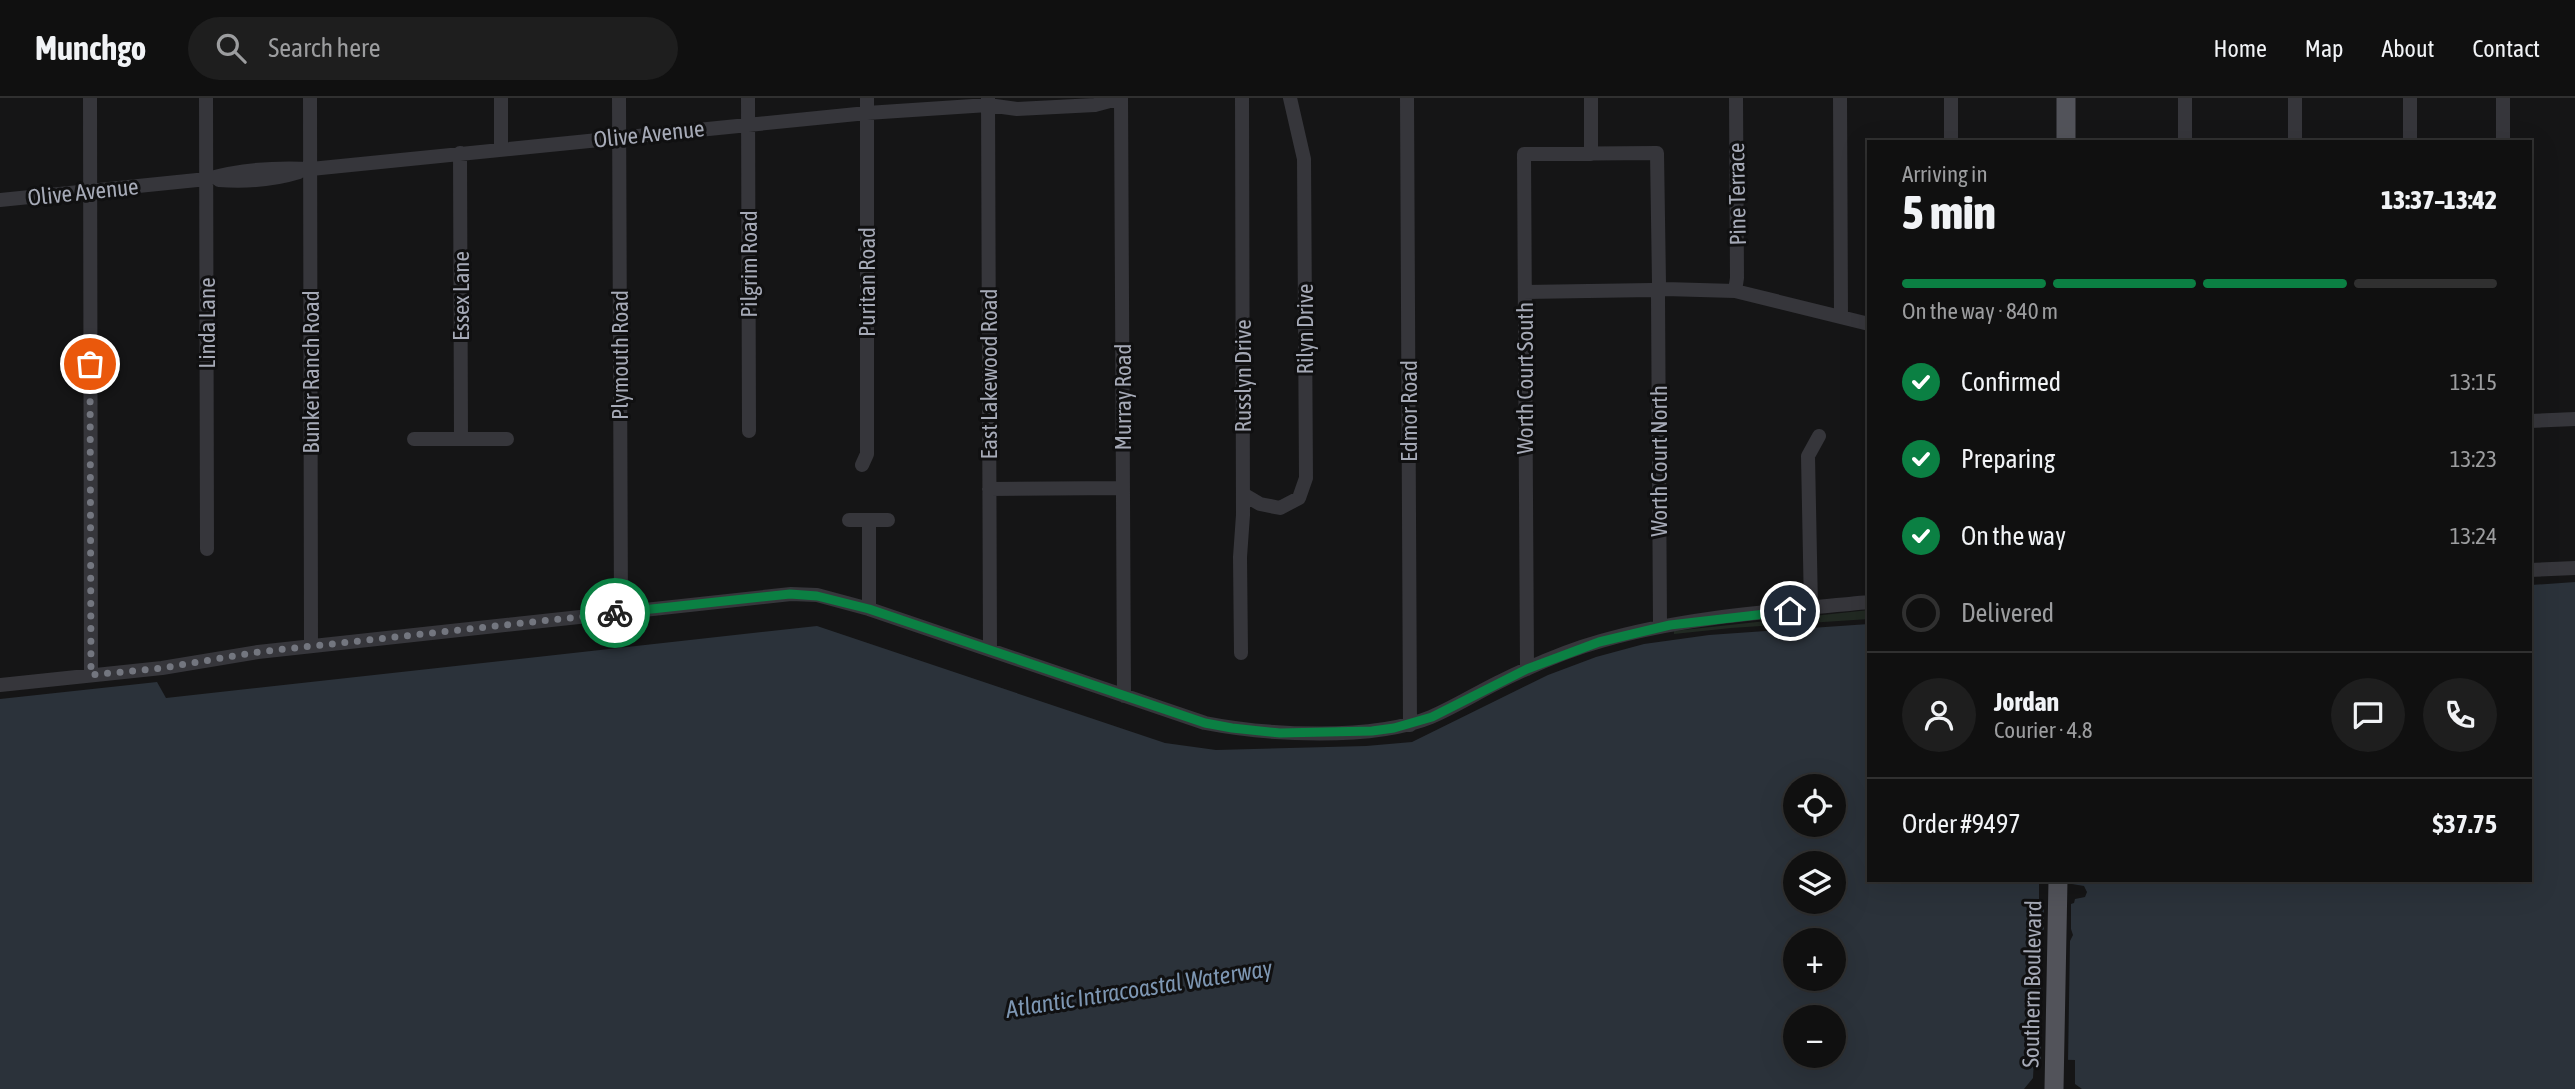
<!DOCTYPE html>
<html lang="en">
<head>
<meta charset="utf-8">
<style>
	body { margin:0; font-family:"Asap Condensed",sans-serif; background:#1e1e1e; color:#f1f3f6; height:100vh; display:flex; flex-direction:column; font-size:26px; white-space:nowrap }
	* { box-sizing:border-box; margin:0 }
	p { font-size:23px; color:#9c9d9f }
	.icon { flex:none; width:38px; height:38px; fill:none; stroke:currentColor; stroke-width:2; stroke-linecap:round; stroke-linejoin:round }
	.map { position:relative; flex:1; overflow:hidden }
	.side { position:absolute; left:1867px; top:42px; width:665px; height:742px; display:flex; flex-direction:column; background:#101010; border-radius:0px; box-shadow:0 7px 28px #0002,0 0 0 2px #303030 }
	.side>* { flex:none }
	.fabs { position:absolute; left:1783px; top:676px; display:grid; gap:14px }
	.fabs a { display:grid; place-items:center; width:63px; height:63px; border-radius:50%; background:#101010; box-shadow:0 7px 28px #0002,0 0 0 2px #303030; font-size:35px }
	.pin { position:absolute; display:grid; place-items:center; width:60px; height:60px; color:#fff; margin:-30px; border:4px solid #fff; border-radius:50%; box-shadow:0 2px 7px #0007 }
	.courier { position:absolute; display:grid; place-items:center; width:70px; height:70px; margin:-35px; border:5px solid #0b8043; border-radius:50%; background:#fff; color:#222; box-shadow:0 2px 9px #0007 }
	.headline em { font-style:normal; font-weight:800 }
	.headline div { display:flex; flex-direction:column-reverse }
	.headline { display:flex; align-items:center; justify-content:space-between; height:119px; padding:0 35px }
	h1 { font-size:46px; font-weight:800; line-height:52px }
	.bar { display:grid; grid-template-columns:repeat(4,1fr); gap:10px 7px; align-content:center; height:84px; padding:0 35px }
	.bar i { height:9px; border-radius:5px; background:#303030 }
	.bar .selected { background:#0b8043 }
	.bar p { grid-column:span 4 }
	.line { display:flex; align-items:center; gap:18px; padding:0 35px; border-top:2px solid #303030 }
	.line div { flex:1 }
	.round { display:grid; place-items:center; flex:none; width:74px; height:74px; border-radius:37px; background:#1e1e1e }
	ol { padding:0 35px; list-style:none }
	li { display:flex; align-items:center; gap:21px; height:77px }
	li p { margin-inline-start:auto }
	li .icon { padding:7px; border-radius:50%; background:#0b8043; color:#fff; stroke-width:4 }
	li:last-child { color:#9c9d9f }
	li i { width:38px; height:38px; border:4px solid #303030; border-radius:50% }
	header { display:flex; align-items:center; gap:42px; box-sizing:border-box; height:98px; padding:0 35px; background:#101010; border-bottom:2px solid #303030 }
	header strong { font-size:33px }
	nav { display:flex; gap:38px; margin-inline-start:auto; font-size:24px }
	.search { width:490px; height:63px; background:#1e1e1e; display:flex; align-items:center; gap:18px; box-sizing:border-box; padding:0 24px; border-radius:38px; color:#9c9d9f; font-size:26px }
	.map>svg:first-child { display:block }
	.green { fill:#212922 }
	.water { fill:#2b323a; fill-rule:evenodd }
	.pier { fill:#151516 }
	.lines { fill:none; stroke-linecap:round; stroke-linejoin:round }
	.minor { stroke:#36363b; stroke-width:14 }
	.major { stroke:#52535a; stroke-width:19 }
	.done { stroke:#73767f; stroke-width:7; stroke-dasharray:0 12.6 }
	.route { stroke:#0b8043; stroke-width:9 }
	.labels { text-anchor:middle; stroke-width:6; stroke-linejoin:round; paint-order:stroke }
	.street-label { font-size:23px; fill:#a6aab7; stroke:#101011 }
	.water-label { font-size:24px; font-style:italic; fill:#7d96b2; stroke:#101011 }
</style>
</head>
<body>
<header>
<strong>Munchgo</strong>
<div class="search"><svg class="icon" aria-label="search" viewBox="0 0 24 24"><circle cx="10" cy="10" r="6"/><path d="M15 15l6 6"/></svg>Search here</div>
<nav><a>Home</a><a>Map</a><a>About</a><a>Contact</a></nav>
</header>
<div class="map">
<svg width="2575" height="991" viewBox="0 0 2575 991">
	<rect width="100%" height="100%" fill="#151516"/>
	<!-- green -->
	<path class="green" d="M 1869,512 L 1869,521 L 1731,530 L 1674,536 L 1674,533 Z"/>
	<!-- water -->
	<path class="water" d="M 2575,484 L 2575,991 L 2082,991 L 2075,986 L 2075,962 L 2034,961 L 2033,980 L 2024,991 L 0,991 L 0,601 L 157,584 L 166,600 L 817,528 L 1165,645 L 1216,652 L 1366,648 L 1412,644 L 1548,577 L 1596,559 L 1644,546 L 1709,537 L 1869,526 L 1869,782 L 2530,782 L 2531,487 ZM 1796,688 L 1834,688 L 1834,726 L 1796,726 ZM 1796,765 L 1834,765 L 1834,803 L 1796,803 ZM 1796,842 L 1834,842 L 1834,880 L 1796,880 ZM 1796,919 L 1834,919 L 1834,957 L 1796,957 Z"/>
	<!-- pier -->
	<path class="pier" d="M 2045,782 L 2072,782 L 2072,786 L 2084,788 L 2087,794 L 2085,799 L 2075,801 L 2074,805 L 2071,806 L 2071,831 L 2073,837 L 2070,843 L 2068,965 L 2041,965 L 2041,868 L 2043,842 L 2040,836 L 2044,831 L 2044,805 L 2041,805 L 2039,801 L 2039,786 L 2044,785 Z"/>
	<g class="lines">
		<!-- minor -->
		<path class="minor" d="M 90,0 L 91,577
			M 206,0 L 207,451
			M 310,0 L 311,548
			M 501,0 L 501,51
			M 619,0 L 621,514
			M 748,0 L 749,333
			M 988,0 L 990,552
			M 1121,0 L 1124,598
			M 1407,0 L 1410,627
			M 1840,0 L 1841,219
			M 1951,0 L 1951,44
			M 2185,0 L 2185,44
			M 2295,0 L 2295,44
			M 2410,0 L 2410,44
			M 2503,0 L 2503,44
			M 460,55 L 461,341
			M 1591,56 L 1591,0
			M 219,82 C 246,84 273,82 299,74
			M 0,102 L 207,81 C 242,71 274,69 311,71 L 867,15 L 988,7 L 1017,11 L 1095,7 L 1121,0
			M 1665,191 L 1735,193 L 1869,226
			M 1735,193 L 1737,180 L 1736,0
			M 1525,194 L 1652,192
			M 1658,198 L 1660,529
			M 2530,323 L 2575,321
			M 414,341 L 507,341
			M 862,367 L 867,356 L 867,0
			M 989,391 L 1123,390
			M 1243,396 L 1260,406 L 1280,410 L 1299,400 L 1306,380 L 1304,61 L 1290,0
			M 849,422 L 888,422
			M 869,422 L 869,511
			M 2530,472 L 2575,470
			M 1811,510 L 1808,358 L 1819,338
			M 1241,555 L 1240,459 L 1243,417 L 1242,0
			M 1527,571 L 1524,56 L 1657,55 L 1659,185
			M 0,587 L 162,570 L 258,554 L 791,496 L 817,497 L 869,511 L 1205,625 C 1267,637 1373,643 1431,619 C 1454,609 1475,596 1497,585 C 1531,568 1565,553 1601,543 C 1687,518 1780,513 1869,504"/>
		<!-- major -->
		<path class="major" d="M 2066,0 L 2066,44
			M 2054,991 L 2058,782"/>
	</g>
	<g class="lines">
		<!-- done -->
		<path class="done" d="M 90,266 L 91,577 L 162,570 L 258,554 L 615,515"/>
		<!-- route -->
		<path class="route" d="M 615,515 L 790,496 L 817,498 L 869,511 L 1205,625 L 1232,630 L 1280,635 L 1372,633 L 1394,630 L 1432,619 L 1527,571 L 1599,544 L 1670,527 L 1790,513"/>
	</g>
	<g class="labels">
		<!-- street labels -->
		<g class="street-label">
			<text transform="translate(649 36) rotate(-6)" y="8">Olive Avenue</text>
			<text transform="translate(83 94) rotate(-6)" y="8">Olive Avenue</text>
			<text transform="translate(1737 96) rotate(-91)" y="8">Pine Terrace</text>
			<text transform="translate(749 166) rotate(-90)" y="8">Pilgrim Road</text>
			<text transform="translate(867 184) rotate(-90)" y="8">Puritan Road</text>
			<text transform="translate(461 198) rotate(-90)" y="8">Essex Lane</text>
			<text transform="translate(207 225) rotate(-90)" y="8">Linda Lane</text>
			<text transform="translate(1305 231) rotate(-90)" y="8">Rilyn Drive</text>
			<text transform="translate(620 257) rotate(-90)" y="8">Plymouth Road</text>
			<text transform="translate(311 274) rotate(-90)" y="8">Bunker Ranch Road</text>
			<text transform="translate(989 276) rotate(-90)" y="8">East Lakewood Road</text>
			<text transform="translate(1243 278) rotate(-90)" y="8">Russlyn Drive</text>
			<text transform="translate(1525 280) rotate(-90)" y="8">Worth Court South</text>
			<text transform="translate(1123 299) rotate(-90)" y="8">Murray Road</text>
			<text transform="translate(1409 313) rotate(-90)" y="8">Edmor Road</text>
			<text transform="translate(1659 363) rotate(-90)" y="8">Worth Court North</text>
			<text transform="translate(2032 886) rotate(-89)" y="8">Southern Boulevard</text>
		</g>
		<!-- water labels -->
		<g class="water-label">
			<text transform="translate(1139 891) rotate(-9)" y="8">Atlantic Intracoastal Waterway</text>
		</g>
	</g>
</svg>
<div class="fabs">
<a><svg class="icon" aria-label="locate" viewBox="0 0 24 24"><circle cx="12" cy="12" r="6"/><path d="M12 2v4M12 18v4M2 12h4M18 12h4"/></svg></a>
<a><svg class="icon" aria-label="layers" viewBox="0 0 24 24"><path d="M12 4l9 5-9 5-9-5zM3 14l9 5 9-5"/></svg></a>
<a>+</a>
<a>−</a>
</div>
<div class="pin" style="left:90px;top:266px;background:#ea580c"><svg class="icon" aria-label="bag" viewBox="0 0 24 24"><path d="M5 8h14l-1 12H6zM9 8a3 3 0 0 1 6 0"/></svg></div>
<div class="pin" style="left:1790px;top:513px;background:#1f2937"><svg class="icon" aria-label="home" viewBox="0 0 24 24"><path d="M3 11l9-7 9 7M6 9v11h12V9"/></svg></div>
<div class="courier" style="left:615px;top:515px"><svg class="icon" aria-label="bike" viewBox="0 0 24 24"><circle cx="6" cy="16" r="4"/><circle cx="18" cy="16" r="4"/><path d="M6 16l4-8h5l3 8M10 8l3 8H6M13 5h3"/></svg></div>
<section class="side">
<div class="headline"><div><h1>5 min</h1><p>Arriving in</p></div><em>13:37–13:42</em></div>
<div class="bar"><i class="selected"></i><i class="selected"></i><i class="selected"></i><i></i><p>On the way · 840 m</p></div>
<ol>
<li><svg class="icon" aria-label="check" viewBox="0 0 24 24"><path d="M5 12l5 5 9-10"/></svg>Confirmed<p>13:15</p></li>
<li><svg class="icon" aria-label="check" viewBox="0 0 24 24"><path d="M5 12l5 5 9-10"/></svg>Preparing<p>13:23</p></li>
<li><svg class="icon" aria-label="check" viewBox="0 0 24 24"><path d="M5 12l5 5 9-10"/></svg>On the way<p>13:24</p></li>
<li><i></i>Delivered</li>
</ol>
<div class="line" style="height:126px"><a class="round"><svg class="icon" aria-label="person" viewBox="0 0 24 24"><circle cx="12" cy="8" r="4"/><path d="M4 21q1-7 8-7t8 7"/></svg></a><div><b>Jordan</b><p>Courier · 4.8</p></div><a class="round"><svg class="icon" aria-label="chat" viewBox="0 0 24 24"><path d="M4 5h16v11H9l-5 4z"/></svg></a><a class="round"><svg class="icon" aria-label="phone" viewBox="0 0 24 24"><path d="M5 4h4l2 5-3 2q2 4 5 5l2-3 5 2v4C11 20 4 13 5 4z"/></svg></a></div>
<div class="line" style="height:91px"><div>Order #9497</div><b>$37.75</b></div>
</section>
</div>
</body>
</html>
